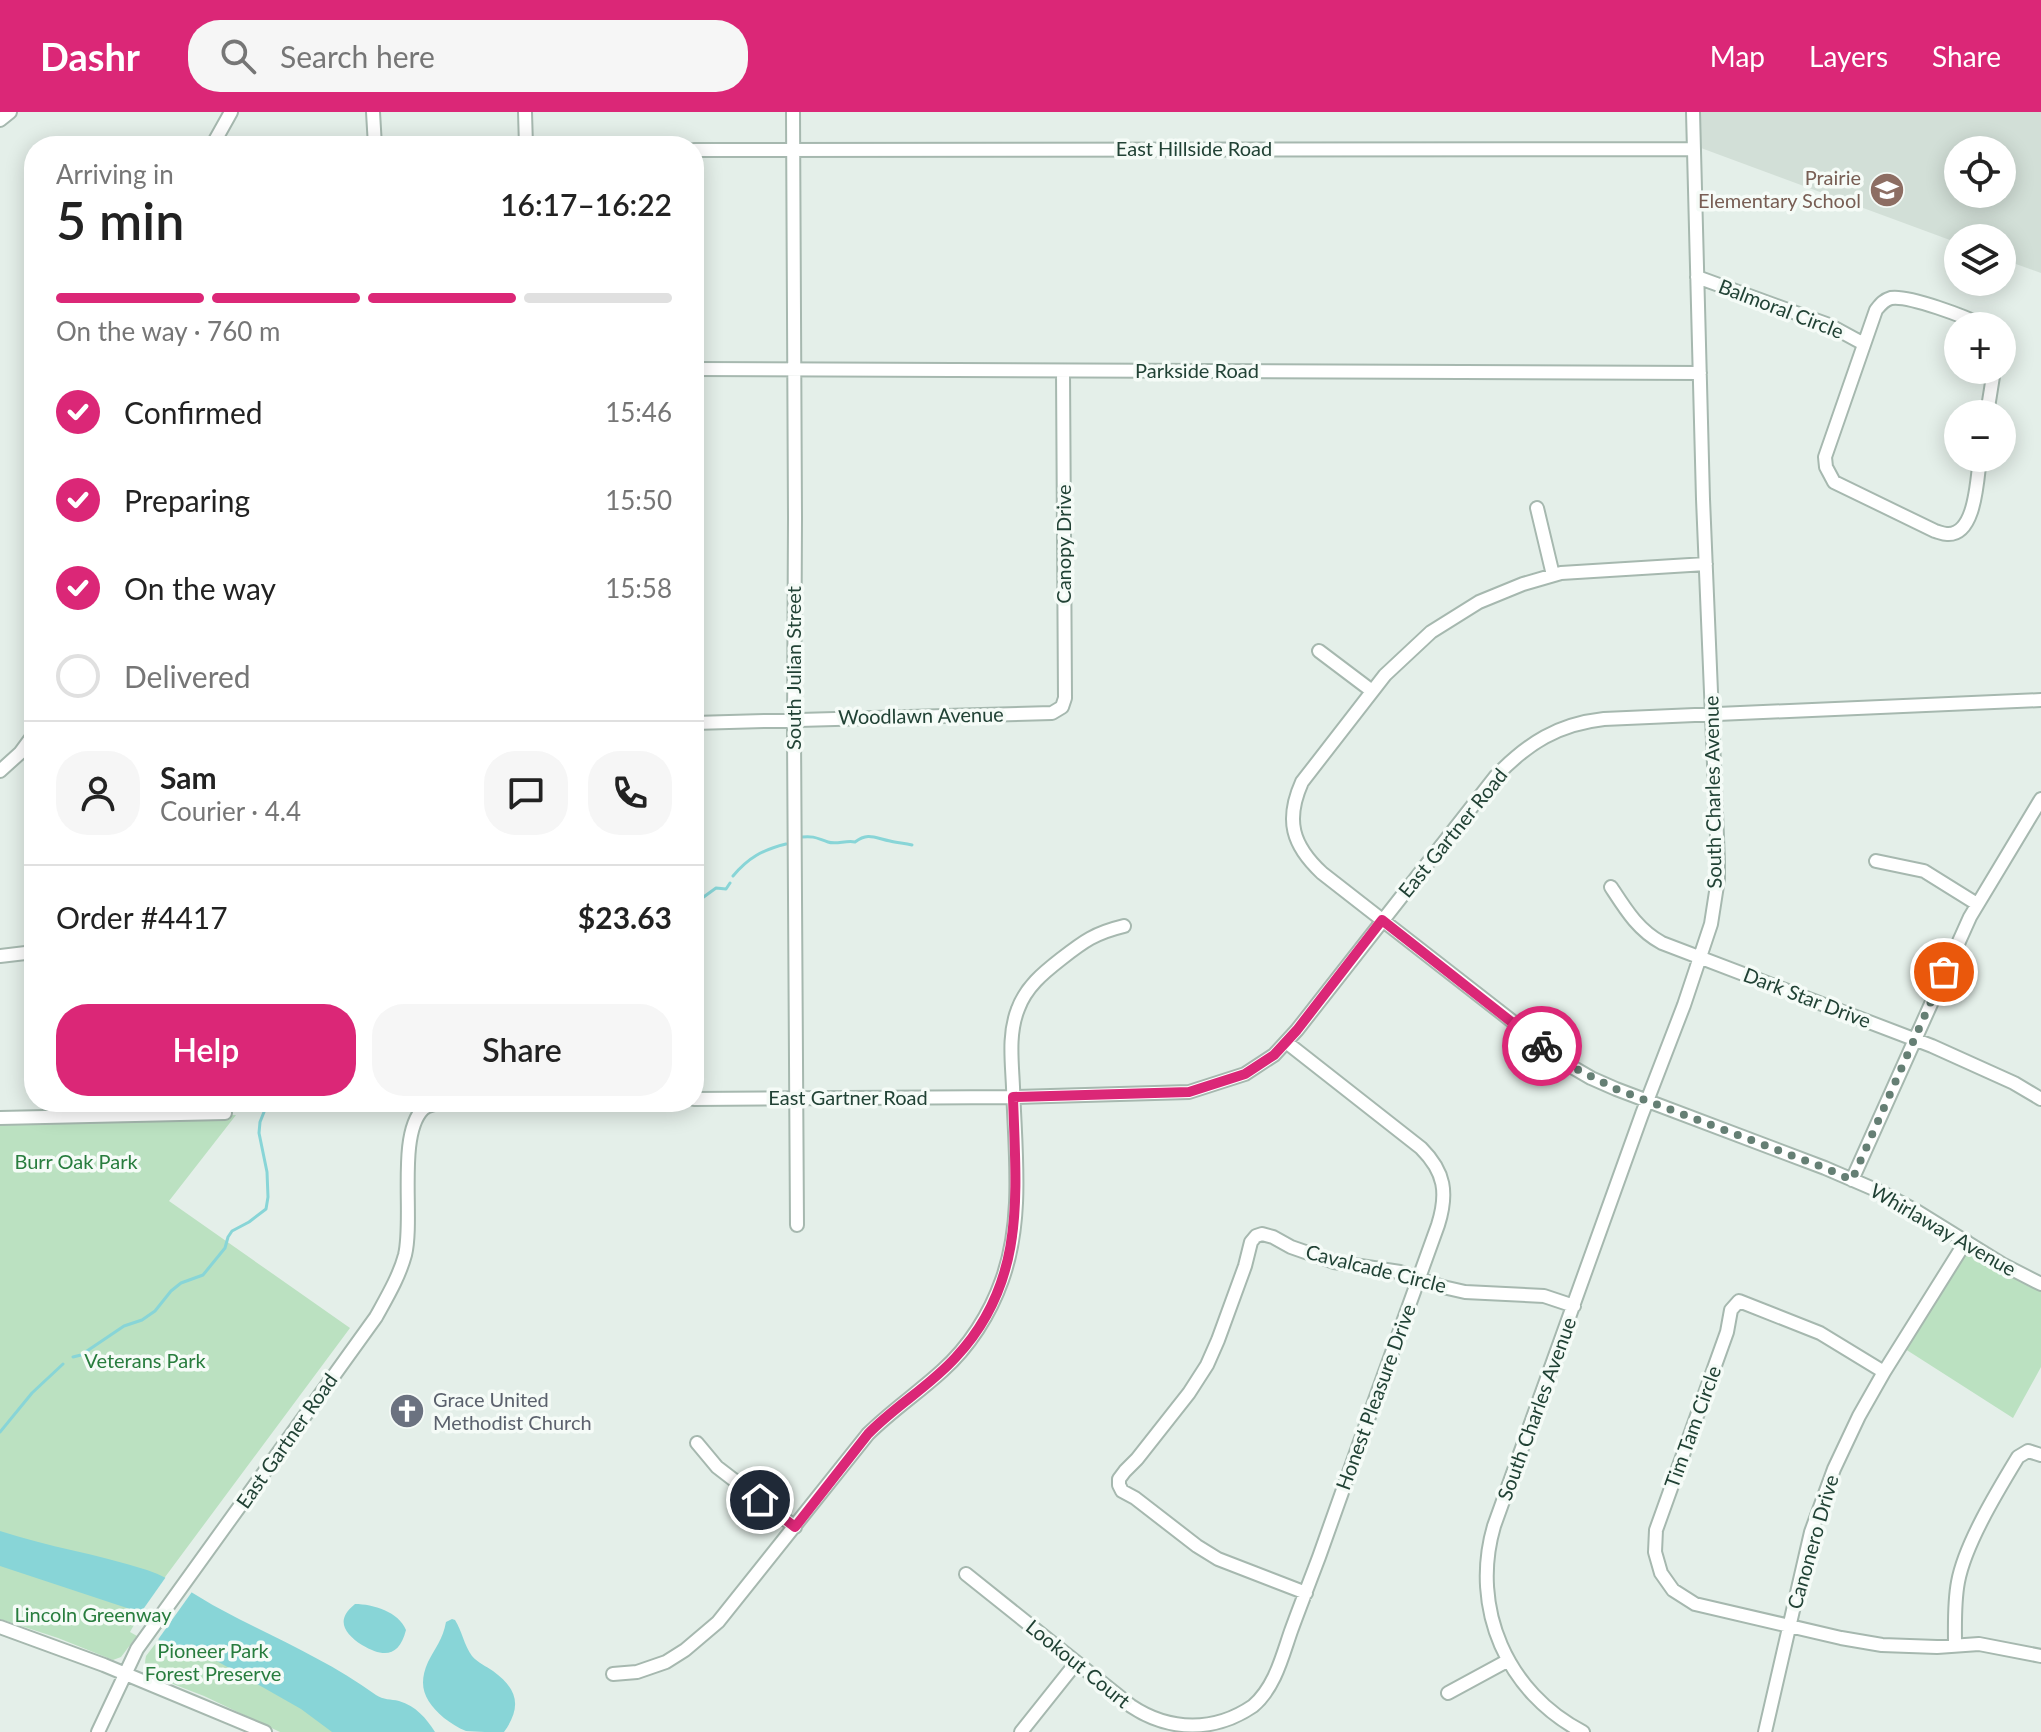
<!DOCTYPE html>
<html lang="en">
<head>
<meta charset="utf-8">
<style>
	body { margin:0; font-family:Lato,sans-serif; background:#f6f6f6; color:#222; height:100vh; display:flex; flex-direction:column; font-size:30px; white-space:nowrap }
	* { box-sizing:border-box; margin:0 }
	p { font-size:26px; color:#767676 }
	.icon { flex:none; width:44px; height:44px; fill:none; stroke:currentColor; stroke-width:2; stroke-linecap:round; stroke-linejoin:round }
	.map { position:relative; flex:1; overflow:hidden }
	.panel { position:absolute; left:24px; top:24px; width:680px; height:976px; display:flex; flex-direction:column; background:#fff; border-radius:32px; box-shadow:0 4px 20px #0003 }
	.panel>* { flex:none }
	.controls { position:absolute; left:1944px; top:24px; display:grid; gap:16px }
	.controls a { display:grid; place-items:center; width:72px; height:72px; border-radius:50%; background:#fff; box-shadow:0 4px 20px #0003; font-size:40px }
	.pin { position:absolute; display:grid; place-items:center; width:68px; height:68px; color:#fff; margin:-34px; border:4px solid #fff; border-radius:50%; box-shadow:0 2px 8px #0007 }
	.courier { position:absolute; display:grid; place-items:center; width:80px; height:80px; margin:-40px; border:6px solid #db2777; border-radius:50%; background:#fff; color:#222; box-shadow:0 2px 10px #0007 }
	.head em { font-style:normal; font-weight:600 }
	.head div { display:flex; flex-direction:column-reverse }
	.head { display:flex; align-items:center; justify-content:space-between; height:136px; padding:0 32px }
	h1 { font-size:52px; font-weight:600; line-height:60px }
	.bar { display:grid; grid-template-columns:repeat(4,1fr); gap:12px 8px; align-content:center; height:96px; padding:0 32px }
	.bar i { height:10px; border-radius:6px; background:#e0e0e0 }
	.bar .on { background:#db2777 }
	.bar p { grid-column:span 4 }
	.line { display:flex; align-items:center; gap:20px; padding:0 32px; border-top:2px solid #e0e0e0 }
	.line div { flex:1 }
	.round { display:grid; place-items:center; flex:none; width:84px; height:84px; border-radius:32px; background:#f6f6f6 }
	ol { padding:0 32px; list-style:none }
	li { display:flex; align-items:center; gap:24px; height:88px }
	li p { margin-inline-start:auto }
	li .icon { padding:8px; border-radius:50%; background:#db2777; color:#fff; stroke-width:4 }
	li:last-child { color:#767676 }
	li i { width:44px; height:44px; border:4px solid #e0e0e0; border-radius:50% }
	.cta { display:flex; gap:16px; margin-top:auto; padding:16px 32px }
	.cta a { flex:1; height:92px; border-radius:32px; background:#db2777; color:#fff; font-size:32px; font-weight:600; line-height:92px; text-align:center }
	.cta a+a { background:#f6f6f6; color:#222 }
	header { display:flex; align-items:center; gap:48px; box-sizing:border-box; height:112px; padding:0 40px; background:#db2777; color:#fff }
	header strong { font-size:38px }
	nav { display:flex; gap:44px; margin-inline-start:auto; font-size:28px }
	.search { width:560px; height:72px; background:#f6f6f6; display:flex; align-items:center; gap:20px; box-sizing:border-box; padding:0 28px; border-radius:32px; color:#767676; font-size:30px }
	.map>svg:first-child { display:block }
	.built { fill:#d2dfd7; fill-rule:evenodd }
	.green { fill:#bbe1c1 }
	.water { fill:#88d5d7 }
	.pier { fill:#e4efe9 }
	.lines { fill:none; stroke-linecap:round; stroke-linejoin:round }
	.stream { stroke:#88d5d7; stroke-width:3 }
	.minor-casing { stroke:#a6b8af; stroke-width:16 }
	.minor { stroke:#fff; stroke-width:12 }
	.done { stroke:#657f74; stroke-width:8; stroke-dasharray:0 14.4 }
	.route { stroke:#db2777; stroke-width:10 }
	.labels { text-anchor:middle; stroke-width:7; stroke-linejoin:round; paint-order:stroke }
	.street-label { font-size:20px; fill:#214235; stroke:#f5fbf7 }
	.education-label { font-size:20px; fill:#785e54; stroke:#f5fbf7; text-anchor:end }
	.park-label { font-size:20px; fill:#287d3e; stroke:#f5fbf7 }
	.worship-label { font-size:20px; fill:#5b616d; stroke:#f5fbf7; text-anchor:start }
</style>
</head>
<body>
<header>
<strong>Dashr</strong>
<div class="search"><svg class="icon" aria-label="search" viewBox="0 0 24 24"><circle cx="10" cy="10" r="6"/><path d="M15 15l6 6"/></svg>Search here</div>
<nav><a>Map</a><a>Layers</a><a>Share</a></nav>
</header>
<div class="map">
<svg width="2041" height="1620" viewBox="0 0 2041 1620">
	<rect width="100%" height="100%" fill="#e4efe9"/>
	<!-- built -->
	<path class="built" d="M 1701,0 L 2041,0 L 2041,161 L 2002,147 L 2002,126 L 1958,126 L 1958,131 L 1701,36 ZM 1958,38 L 2002,38 L 2002,82 L 1958,82 Z"/>
	<!-- green -->
	<path class="green" d="M 236,1003 L 169,1089 L 350,1216 L 148,1488 L 130,1520 L 137,1524 L 121,1545 L 113,1548 L 58,1526 L 0,1507 L 0,1011 Z
		M 1966,1132 L 2041,1174 L 2041,1255 L 2013,1306 L 1902,1235 Z
		M 179,1501 L 372,1620 L 280,1620 L 204,1584 L 152,1564 C 145,1558 144,1553 146,1544 Z"/>
	<!-- water -->
	<path class="water" d="M 0,1419 C 48,1435 98,1442 147,1458 C 174,1467 197,1485 222,1498 C 274,1526 328,1548 376,1583 C 383,1588 391,1587 399,1589 C 416,1594 426,1606 435,1620 L 332,1620 L 301,1597 L 201,1540 L 181,1534 L 173,1534 L 161,1537 L 160,1530 L 151,1514 L 133,1498 L 0,1454 Z
		M 355,1492 C 373,1492 399,1500 406,1518 C 399,1545 384,1546 362,1533 C 344,1521 335,1508 355,1492 Z
		M 452,1507 L 455,1508 C 462,1519 464,1533 472,1544 C 478,1551 486,1554 493,1559 C 518,1577 522,1595 504,1620 C 493,1620 477,1620 466,1619 C 458,1616 451,1611 444,1606 C 425,1589 417,1575 428,1550 C 435,1536 443,1527 446,1510 Z"/>
	<!-- pier -->
	<path class="pier" d="M 168,1462 L 194,1477 L 157,1529 L 137,1506 Z"/>
	<g class="lines">
		<!-- stream -->
		<path class="stream" d="M 802,725 C 815,724 816,726 828,730 C 836,733 846,728 855,730 C 868,720 875,726 890,729 C 897,731 904,731 912,733
			M 733,764 C 748,746 762,738 786,732
			M 694,792 L 716,776 L 726,777 L 730,771
			M 73,1245 L 81,1243 L 124,1214 L 142,1208 L 155,1199 L 171,1179 L 181,1171 L 203,1163 L 225,1136 L 228,1125 L 232,1119 L 249,1110 L 266,1097 L 268,1085 L 267,1060 L 259,1021 L 260,1010 L 268,990
			M 0,1320 L 32,1281 L 63,1252"/>
		<!-- minor casing -->
		<g class="minor-casing">
			<path id="minor" d="M 373,0 L 375,34
				M 525,0 L 526,34
				M 793,0 L 795,406 L 794,622 L 797,1113
				M 0,8 L 10,0
				M 212,34 L 231,0
				M 694,38 L 1693,37
				M 1697,165 L 1829,213 L 1864,232
				M 694,257 L 1700,261
				M 1987,302 L 1994,258
				M 1980,346 C 1977,366 1976,424 1947,422 C 1943,422 1939,420 1935,419 L 1834,370 L 1826,355 L 1825,345 L 1876,198 C 1881,192 1884,188 1891,186 C 1909,183 1966,205 1984,214
				M 1537,396 L 1553,463
				M 1706,452 L 1561,461 L 1523,472 L 1479,490 L 1431,520 L 1385,563 L 1302,670 C 1285,708 1292,733 1322,761 L 1567,952 L 1591,966 L 1616,977 L 1825,1056 L 1883,1081 L 1918,1100 L 2002,1152 L 2041,1172
				M 1319,539 L 1372,579
				M 694,611 L 1052,601 L 1062,595 L 1065,586 L 1063,259
				M 0,659 L 20,641 L 34,622
				M 1876,749 L 1924,759 L 1977,792
				M 1611,775 C 1626,798 1638,818 1662,831 L 1932,934 L 2014,971 L 2041,987
				M 0,844 L 34,840
				M 694,987 L 1013,985 L 1189,980 L 1245,962 L 1274,943 L 1297,918 L 1496,664 C 1528,631 1558,612 1604,607 L 2041,588
				M 0,1006 L 225,1001
				M 1852,1068 L 1970,805 L 2041,687
				M 1884,1260 L 1820,1221 L 1739,1189 L 1731,1198 L 1727,1220 L 1656,1418 L 1655,1440 L 1661,1461 L 1673,1478 L 1695,1492 L 1841,1526 L 1882,1533 L 1937,1535 L 1979,1532 L 2041,1544
				M 697,1331 L 717,1355 L 795,1415
				M 966,1462 L 1131,1594 C 1170,1620 1215,1620 1253,1594 C 1275,1575 1282,1545 1291,1519 C 1300,1494 1310,1469 1319,1445 C 1358,1334 1398,1224 1438,1113 C 1448,1081 1445,1060 1421,1036 L 1286,930
				M 1306,1481 L 1218,1447 L 1197,1434 L 1135,1386 L 1122,1379 L 1119,1373 L 1119,1367 L 1125,1359 L 1137,1347 L 1189,1281 L 1207,1253 L 1218,1228 L 1245,1154 L 1251,1130 L 1256,1124 L 1262,1122 L 1273,1125 L 1291,1135 L 1334,1150 L 1400,1160 L 1443,1175 L 1465,1180 L 1544,1184 L 1574,1194
				M 0,1515 L 104,1553 L 265,1620
				M 1955,1534 C 1955,1512 1954,1491 1958,1470 C 1965,1432 1998,1378 2018,1345 L 2028,1339 L 2041,1343
				M 613,1562 L 637,1560 L 666,1550 L 685,1538 L 718,1510 L 868,1322 C 891,1299 918,1281 942,1259 C 969,1235 990,1202 1002,1168 C 1024,1107 1015,1039 1013,975 C 1012,950 1008,922 1018,897 C 1026,875 1043,861 1061,847 C 1084,829 1095,821 1124,814
				M 1448,1581 L 1507,1549
				M 98,1620 L 137,1537 L 376,1205 C 387,1185 399,1165 405,1143 C 414,1106 397,1023 423,997 C 429,992 439,991 447,990
				M 1021,1620 L 1076,1551
				M 1583,1620 C 1507,1581 1470,1496 1494,1414 L 1642,1002 L 1684,893 L 1711,812 L 1718,767 L 1718,749 L 1703,387 L 1693,0
				M 1765,1620 L 1811,1420 L 1834,1357 L 1859,1304 L 1884,1260 L 1966,1129"/>
		</g>
		<!-- minor -->
		<use href="#minor" class="minor"/>
	</g>
	<g class="lines">
		<!-- done -->
		<path class="done" d="M 1542,934 L 1567,952 L 1616,977 L 1825,1056 L 1852,1068 L 1944,860"/>
		<!-- route -->
		<path class="route" d="M 760,1388 L 795,1415 L 868,1322 C 895,1294 930,1274 956,1245 C 1027,1169 1016,1081 1013,985 L 1189,980 L 1245,962 L 1274,943 L 1297,918 L 1382,808 L 1542,934"/>
	</g>
	<!-- icons -->
	<defs>
		<g id="school-disc" transform="scale(1.8)"><circle r="9.5" fill="#8d6e63" stroke="#f5fbf7"/><path d="M0-5L7-2L0 1L-7-2ZM-4 1L0 2.5L4 1V4Q0 6-4 4Z" fill="#fff"/></g>
		<g id="church-disc" transform="scale(1.8)"><circle r="9.5" fill="#6b7280" stroke="#f5fbf7"/><path d="M-1.2-6h2.4v3.5h3.3v2.4h-3.3V6h-2.4V-.1h-3.3v-2.4h3.3Z" fill="#fff"/></g>
	</defs>
	<g fill-rule="evenodd">
		<use href="#school-disc" x="1887" y="78"/>
		<use href="#church-disc" x="407" y="1299"/>
	</g>
	<g class="labels">
		<!-- street labels -->
		<g class="street-label">
			<text x="1194" y="44">East Hillside Road</text>
			<text transform="translate(1781 197) rotate(21)" y="7">Balmoral Circle</text>
			<text x="1197" y="266">Parkside Road</text>
			<text transform="translate(1064 432) rotate(-90)" y="7">Canopy Drive</text>
			<text transform="translate(794 556) rotate(-90)" y="7">South Julian Street</text>
			<text transform="translate(921 604) rotate(-1)" y="7">Woodlawn Avenue</text>
			<text transform="translate(1713 680) rotate(-91)" y="7">South Charles Avenue</text>
			<text transform="translate(1453 721) rotate(-51)" y="7">East Gartner Road</text>
			<text transform="translate(1807 886) rotate(21)" y="7">Dark Star Drive</text>
			<text x="848" y="993">East Gartner Road</text>
			<text transform="translate(1943 1118) rotate(30)" y="7">Whirlaway Avenue</text>
			<text transform="translate(1376 1157) rotate(14)" y="7">Cavalcade Circle</text>
			<text transform="translate(1376 1285) rotate(-70)" y="7">Honest Pleasure Drive</text>
			<text transform="translate(1537 1297) rotate(-70)" y="7">South Charles Avenue</text>
			<text transform="translate(1693 1315) rotate(-70)" y="7">Tim Tam Circle</text>
			<text transform="translate(287 1329) rotate(-55)" y="7">East Gartner Road</text>
			<text transform="translate(1813 1430) rotate(-74)" y="7">Canonero Drive</text>
			<text transform="translate(1078 1552) rotate(39)" y="7">Lookout Court</text>
		</g>
		<!-- education labels -->
		<g class="education-label">
			<text x="1861" y="73">Prairie<tspan x="1861" dy="23">Elementary School</tspan></text>
		</g>
		<!-- park labels -->
		<g class="park-label">
			<text x="76" y="1057">Burr Oak Park</text>
			<text x="145" y="1256">Veterans Park</text>
			<text x="93" y="1510">Lincoln Greenway</text>
			<text x="213" y="1546">Pioneer Park<tspan x="213" dy="23">Forest Preserve</tspan></text>
		</g>
		<!-- worship labels -->
		<g class="worship-label">
			<text x="433" y="1295">Grace United<tspan x="433" dy="23">Methodist Church</tspan></text>
		</g>
	</g>
</svg>
<div class="controls">
<a><svg class="icon" aria-label="locate" viewBox="0 0 24 24"><circle cx="12" cy="12" r="6"/><path d="M12 2v4M12 18v4M2 12h4M18 12h4"/></svg></a>
<a><svg class="icon" aria-label="layers" viewBox="0 0 24 24"><path d="M12 4l9 5-9 5-9-5zM3 14l9 5 9-5"/></svg></a>
<a>+</a>
<a>−</a>
</div>
<div class="pin" style="left:1944px;top:860px;background:#ea580c"><svg class="icon" aria-label="bag" viewBox="0 0 24 24"><path d="M5 8h14l-1 12H6zM9 8a3 3 0 0 1 6 0"/></svg></div>
<div class="pin" style="left:760px;top:1388px;background:#1f2937"><svg class="icon" aria-label="home" viewBox="0 0 24 24"><path d="M3 11l9-7 9 7M6 9v11h12V9"/></svg></div>
<div class="courier" style="left:1542px;top:934px"><svg class="icon" aria-label="bike" viewBox="0 0 24 24"><circle cx="6" cy="16" r="4"/><circle cx="18" cy="16" r="4"/><path d="M6 16l4-8h5l3 8M10 8l3 8H6M13 5h3"/></svg></div>
<section class="panel">
<div class="head"><div><h1>5 min</h1><p>Arriving in</p></div><em>16:17–16:22</em></div>
<div class="bar"><i class="on"></i><i class="on"></i><i class="on"></i><i></i><p>On the way · 760 m</p></div>
<ol>
<li><svg class="icon" aria-label="check" viewBox="0 0 24 24"><path d="M5 12l5 5 9-10"/></svg>Confirmed<p>15:46</p></li>
<li><svg class="icon" aria-label="check" viewBox="0 0 24 24"><path d="M5 12l5 5 9-10"/></svg>Preparing<p>15:50</p></li>
<li><svg class="icon" aria-label="check" viewBox="0 0 24 24"><path d="M5 12l5 5 9-10"/></svg>On the way<p>15:58</p></li>
<li><i></i>Delivered</li>
</ol>
<div class="line" style="height:144px"><a class="round"><svg class="icon" aria-label="person" viewBox="0 0 24 24"><circle cx="12" cy="8" r="4"/><path d="M4 21q1-7 8-7t8 7"/></svg></a><div><b>Sam</b><p>Courier · 4.4</p></div><a class="round"><svg class="icon" aria-label="chat" viewBox="0 0 24 24"><path d="M4 5h16v11H9l-5 4z"/></svg></a><a class="round"><svg class="icon" aria-label="phone" viewBox="0 0 24 24"><path d="M5 4h4l2 5-3 2q2 4 5 5l2-3 5 2v4C11 20 4 13 5 4z"/></svg></a></div>
<div class="line" style="height:104px"><div>Order #4417</div><b>$23.63</b></div>
<div class="cta"><a>Help</a><a>Share</a></div>
</section>
</div>
</body>
</html>
